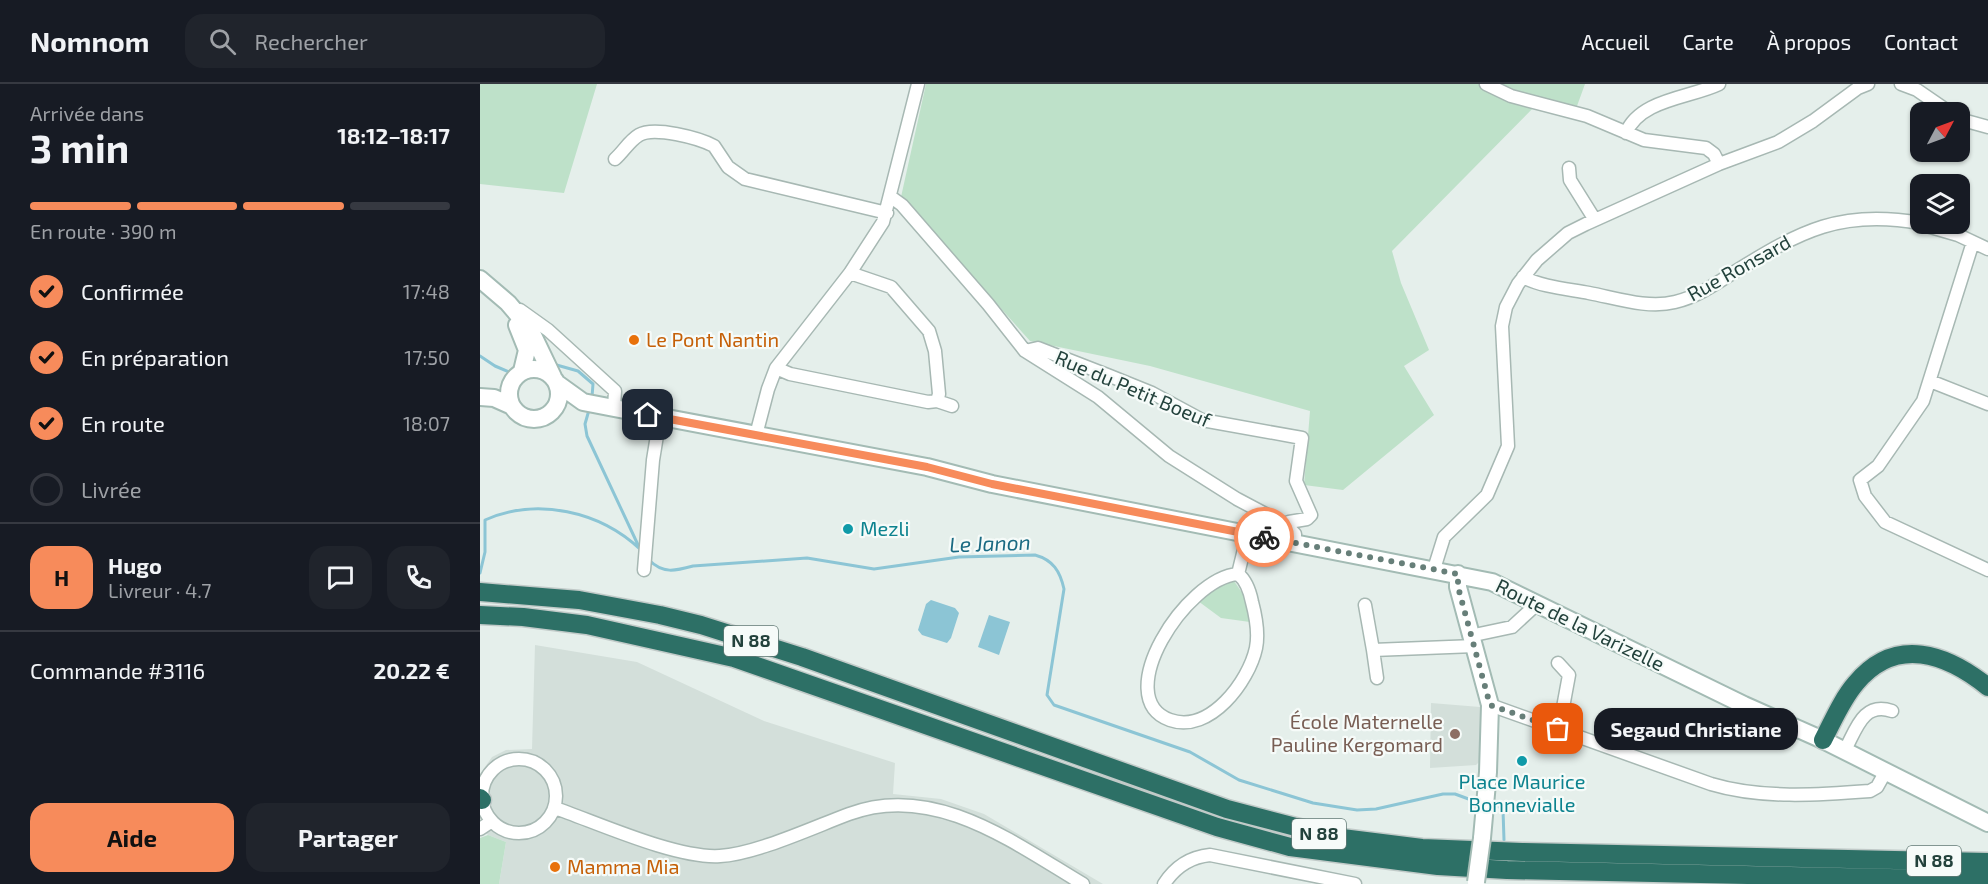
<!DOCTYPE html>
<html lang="fr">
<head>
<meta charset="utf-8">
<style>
	body { margin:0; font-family:"Exo 2",sans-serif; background:#20242c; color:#f1f3f6; height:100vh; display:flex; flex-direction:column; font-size:22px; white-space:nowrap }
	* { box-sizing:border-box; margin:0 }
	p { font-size:20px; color:#9ea1a6 }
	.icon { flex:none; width:33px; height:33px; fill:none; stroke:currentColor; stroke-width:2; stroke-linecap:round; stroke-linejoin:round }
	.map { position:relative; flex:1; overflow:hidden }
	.side { display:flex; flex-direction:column; background:#171b24; width:480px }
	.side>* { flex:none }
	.needle { width:39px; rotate:49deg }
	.fabs { position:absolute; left:1430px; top:18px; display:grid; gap:12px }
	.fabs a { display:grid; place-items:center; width:60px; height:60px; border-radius:12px; background:#171b24; box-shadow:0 2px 4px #0004; font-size:30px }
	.pin { position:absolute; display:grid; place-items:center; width:51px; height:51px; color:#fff; margin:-26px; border-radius:12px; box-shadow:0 3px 9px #0006 }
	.courier { position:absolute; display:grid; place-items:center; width:60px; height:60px; margin:-30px; border:4px solid #f78b5b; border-radius:50%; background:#fff; color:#222; box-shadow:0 2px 8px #0007 }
	.bubble { position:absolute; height:42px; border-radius:18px; background:#171b24; box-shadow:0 2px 4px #0004; font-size:20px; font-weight:700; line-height:42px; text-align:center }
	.summary em { font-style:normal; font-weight:700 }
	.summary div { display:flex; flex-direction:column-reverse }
	.summary { display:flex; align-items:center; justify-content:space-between; height:102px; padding:0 30px }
	h1 { font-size:39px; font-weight:700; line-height:45px }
	.bar { display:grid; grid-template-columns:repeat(4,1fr); gap:9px 6px; align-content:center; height:72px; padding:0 30px }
	.bar i { height:8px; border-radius:4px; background:#363941 }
	.bar .selected { background:#f78b5b }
	.bar p { grid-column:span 4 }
	.line { display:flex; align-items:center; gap:15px; padding:0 30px; border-top:2px solid #363941 }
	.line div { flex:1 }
	.round { display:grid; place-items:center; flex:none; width:63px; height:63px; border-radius:18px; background:#20242c }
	ol { padding:0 30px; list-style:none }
	li { display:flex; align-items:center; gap:18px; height:66px }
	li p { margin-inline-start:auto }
	li .icon { padding:6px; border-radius:50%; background:#f78b5b; color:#111; stroke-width:4 }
	li:last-child { color:#9ea1a6 }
	li i { width:33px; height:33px; border:3px solid #363941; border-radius:50% }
	.primary-button { display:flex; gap:12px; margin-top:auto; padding:12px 30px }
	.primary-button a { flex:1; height:69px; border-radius:18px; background:#f78b5b; color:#111; font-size:24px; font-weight:700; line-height:69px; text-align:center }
	.primary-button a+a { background:#20242c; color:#f1f3f6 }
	header { display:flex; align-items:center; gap:36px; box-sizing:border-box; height:84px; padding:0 30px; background:#171b24; border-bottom:2px solid #363941 }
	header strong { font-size:28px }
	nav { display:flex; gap:33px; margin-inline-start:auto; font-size:21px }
	.search { width:420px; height:54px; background:#20242c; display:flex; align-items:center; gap:15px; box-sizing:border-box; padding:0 21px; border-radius:18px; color:#9ea1a6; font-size:22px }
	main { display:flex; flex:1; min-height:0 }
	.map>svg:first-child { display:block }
	.built { fill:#d3dfda }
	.green { fill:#bee1c9 }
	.water { fill:#8cc5d5 }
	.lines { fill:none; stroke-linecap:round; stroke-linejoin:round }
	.stream { stroke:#8cc5d5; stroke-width:3 }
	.street-casing { stroke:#a7b8b3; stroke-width:15 }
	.secondary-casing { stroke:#a3bbb4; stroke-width:20 }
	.highway-casing { stroke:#c1cac8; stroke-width:21 }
	.street { stroke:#fff; stroke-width:12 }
	.secondary { stroke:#fff; stroke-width:16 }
	.highway { stroke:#2d7066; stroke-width:18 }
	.secondary-bridge-casing { stroke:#a3bbb4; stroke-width:20; stroke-linecap:butt }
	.secondary-bridge { stroke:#fff; stroke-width:16 }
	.done { stroke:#677f79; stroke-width:6; stroke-dasharray:0 10.8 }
	.route { stroke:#f78b5b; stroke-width:8 }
	.food-dot { fill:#e8710a; stroke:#f6fbf9; stroke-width:2 }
	.culture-dot { fill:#0f9aa8; stroke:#f6fbf9; stroke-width:2 }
	.education-dot { fill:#8d6e63; stroke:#f6fbf9; stroke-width:2 }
	.labels { text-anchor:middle; stroke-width:4.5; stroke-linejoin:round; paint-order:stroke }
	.shield { fill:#f6fbf9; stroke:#627a75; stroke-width:1.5 }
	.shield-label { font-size:18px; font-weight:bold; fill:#23423c }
	.street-label { font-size:20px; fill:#23423c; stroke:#f6fbf9 }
	.food-label { font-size:20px; fill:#c56008; stroke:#f6fbf9; text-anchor:start }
	.culture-label { font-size:20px; fill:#0d838f; stroke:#f6fbf9; text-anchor:start }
	.education-label { font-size:20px; fill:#785e54; stroke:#f6fbf9; text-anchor:end }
	.water-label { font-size:21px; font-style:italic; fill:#1a6a82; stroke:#f6fbf9 }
</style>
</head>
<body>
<header>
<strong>Nomnom</strong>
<div class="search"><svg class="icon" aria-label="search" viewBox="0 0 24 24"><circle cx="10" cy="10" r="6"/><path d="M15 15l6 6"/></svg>Rechercher</div>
<nav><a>Accueil</a><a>Carte</a><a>À propos</a><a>Contact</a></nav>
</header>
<main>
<section class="side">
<div class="summary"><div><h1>3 min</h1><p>Arrivée dans</p></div><em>18:12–18:17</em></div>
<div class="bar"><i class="selected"></i><i class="selected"></i><i class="selected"></i><i></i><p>En route · 390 m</p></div>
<ol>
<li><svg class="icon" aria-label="check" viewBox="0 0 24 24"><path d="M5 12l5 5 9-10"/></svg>Confirmée<p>17:48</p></li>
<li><svg class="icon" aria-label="check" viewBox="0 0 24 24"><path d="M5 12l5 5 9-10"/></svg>En préparation<p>17:50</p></li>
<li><svg class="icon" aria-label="check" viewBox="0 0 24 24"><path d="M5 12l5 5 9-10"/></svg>En route<p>18:07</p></li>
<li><i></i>Livrée</li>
</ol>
<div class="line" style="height:108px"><b class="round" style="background:#f78b5b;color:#111">H</b><div><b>Hugo</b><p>Livreur · 4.7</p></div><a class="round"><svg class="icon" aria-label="chat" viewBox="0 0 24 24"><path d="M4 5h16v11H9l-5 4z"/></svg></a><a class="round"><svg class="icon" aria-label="phone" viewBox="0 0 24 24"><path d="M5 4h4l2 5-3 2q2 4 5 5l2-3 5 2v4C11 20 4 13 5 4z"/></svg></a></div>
<div class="line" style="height:78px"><div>Commande #3116</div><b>20.22 €</b></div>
<div class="primary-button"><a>Aide</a><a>Partager</a></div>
</section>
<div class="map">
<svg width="1508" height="800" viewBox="0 0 1508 800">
	<rect width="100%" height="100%" fill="#e5efeb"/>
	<!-- built -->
	<path class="built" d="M 55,561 L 157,578 L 284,637 L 415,679 L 413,710 L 461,715 L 504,730 L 623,800 L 19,800 L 26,758 L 8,751 L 0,741 L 0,690 L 12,673 L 26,666 L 52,665 Z
		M 951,619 L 1000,623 L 1000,677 L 996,681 L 950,684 Z"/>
	<!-- green -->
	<path class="green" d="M 0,0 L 117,0 L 84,109 L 0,100 Z
		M 446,0 L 1105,0 L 1097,22 L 1061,16 L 912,167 L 921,199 L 949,266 L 924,282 L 954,331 L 863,406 L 824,401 L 830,327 L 670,282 L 550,257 L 421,113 Z
		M 754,497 L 765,513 L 770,538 L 741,534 L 718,517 L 739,502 Z
		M 8,751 L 26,758 L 19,800 L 0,800 L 0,754 Z"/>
	<!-- water -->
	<path class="water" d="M 451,516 L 475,524 L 479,529 L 471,554 L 467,559 L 442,551 L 438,546 L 446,520 Z
		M 509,531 L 530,538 L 519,571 L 498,563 Z"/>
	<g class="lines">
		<!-- stream -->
		<path class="stream" d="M 0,272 L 15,282 L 34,290 L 38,288
			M 73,280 L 98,287 L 113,300 L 112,313
			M 109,326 L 105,340 L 107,352 L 159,463
			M 169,476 C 183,490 195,487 213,482 L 327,474 L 394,485 L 479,473 L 555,471 C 573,476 580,487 584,505 L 567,611 L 574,621 L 710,668 L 759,696 L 833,719 L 877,726 L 896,725 L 963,710 L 975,710 L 994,717
			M 0,489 L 5,468 L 5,436 C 57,413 120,427 161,466
			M 1013,718 L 1023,726 L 1024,756"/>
		<!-- street casing -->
		<g class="street-casing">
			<path id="street" d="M 1006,0 L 1031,12 L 1107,32 L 1164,56 L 1226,64 L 1234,70 L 1239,80
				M 1421,0 L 1437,6 L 1469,28
				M 1479,35 L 1508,43
				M 1146,49 C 1160,15 1210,14 1239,0
				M 135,75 C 144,67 149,57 159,51 C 174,42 219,54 234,62 L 248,83 L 265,95 L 407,129
				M 1089,84 L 1090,96 L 1115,136
				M 411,113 L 422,121 L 508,220 L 545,267 L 618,313 L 689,372 L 757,415 L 806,441 L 815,450 L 815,459
				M 1440,140 L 1478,151 L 1508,165
				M 1493,158 L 1443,317 L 1398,382 L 1380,396 L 1385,412 L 1405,438 L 1508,486
				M 1043,193 C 1062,203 1088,205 1109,209 C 1136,214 1168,225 1195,218 C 1217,213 1237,199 1256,187 C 1321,147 1361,125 1440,139
				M 40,226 L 68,246 L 135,307 L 134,324
				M 545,267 L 558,264 L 630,292 L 672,309 L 722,336 L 822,354 L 816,397 L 831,431 L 827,435 L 809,438 L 806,441
				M 296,284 L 310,290 L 448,318 L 457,317 L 459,310 L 455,267 L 449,247 L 411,203 L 370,189
				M 1450,297 L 1508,320
				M 457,317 L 472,322
				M 276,351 L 288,305 L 296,284 L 370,189 L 403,138 L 438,0
				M 954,485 L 964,453 L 1007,411 L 1028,362 L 1022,242 L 1026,223 L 1038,200 L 1057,176 L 1088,149 L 1106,140 L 1239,80 L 1298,58 L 1333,37 L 1378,4 L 1388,0
				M 164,486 L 173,376 L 180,333
				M 758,490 C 767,497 770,508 772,518 C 776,533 779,549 776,564 C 769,597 730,650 690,636 C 629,614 706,494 758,490 Z
				M 758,490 L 768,449
				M 885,521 L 893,566 L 995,562
				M 999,550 L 1032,543 L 1058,519
				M 893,566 L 897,594
				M 1078,579 L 1089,591 L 1079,645
				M 1010,621 L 1231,700 C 1281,715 1338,711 1390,707 L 1397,703 L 1406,687
				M 1365,666 C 1376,646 1383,617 1412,627
				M2 712a37 37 0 1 1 74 0a37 37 0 1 1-74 0Z
				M 75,724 C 118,739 197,775 240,772 C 276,770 334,743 369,730 C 454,698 534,759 603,800
				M 0,745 L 12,737
				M 684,800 C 695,783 710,773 730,771 L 875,800"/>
		</g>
		<!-- secondary casing -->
		<g class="secondary-casing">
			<path id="secondary" d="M 0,195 L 28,219 L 50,245 L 73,293
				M 37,241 L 47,266 L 42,287
				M29 310a25 25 0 1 1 50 0a25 25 0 1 1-50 0Z
				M 78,300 L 103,318 L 134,324 L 447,383 L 512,400 L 1012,498 L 1264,621 L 1343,656 L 1508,739
				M 0,313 L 14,314 L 32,322
				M 978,490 L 978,503 L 1010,621 L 1008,688 L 1002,754"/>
		</g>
		<!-- highway casing -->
		<g class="highway-casing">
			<path id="highway" d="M 0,508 L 99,516 L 180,531 L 221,541 L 322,573 L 747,725 L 854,753 L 942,764 L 1042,768 L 1508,778
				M 0,531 L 43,533 L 107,541 L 254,574 L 737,743 L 810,763 L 958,782 L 1027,786 L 1508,796
				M 1343,656 C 1353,637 1362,615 1376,599 C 1416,551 1467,570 1508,603
				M 0,714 L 2,716"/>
		</g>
		<!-- street -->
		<use href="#street" class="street"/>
		<!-- secondary -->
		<use href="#secondary" class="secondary"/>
		<!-- highway -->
		<use href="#highway" class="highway"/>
		<!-- secondary-bridge casing -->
		<g class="secondary-bridge-casing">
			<path id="secondary-bridge" d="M 996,798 L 1002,754"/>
		</g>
		<!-- secondary-bridge -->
		<use href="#secondary-bridge" class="secondary-bridge"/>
	</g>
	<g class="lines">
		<!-- done -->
		<path class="done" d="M 784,453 L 978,490 L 978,503 L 1010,621 L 1078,645"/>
		<!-- route -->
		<path class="route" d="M 168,331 L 447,383 L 512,400 L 784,453"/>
	</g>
	<!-- markers -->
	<g class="food-dot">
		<circle cx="154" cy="256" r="6"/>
		<circle cx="75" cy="783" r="6"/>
	</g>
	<g class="culture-dot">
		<circle cx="368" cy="445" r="6"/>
		<circle cx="1042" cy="677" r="6"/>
	</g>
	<circle class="education-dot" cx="975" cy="650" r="6"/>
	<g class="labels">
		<!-- shield labels -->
		<g class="shield">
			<rect x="244" y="542" width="54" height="30" rx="4.5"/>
			<rect x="812" y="735" width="54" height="30" rx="4.5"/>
			<rect x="1427" y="762" width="54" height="30" rx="4.5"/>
		</g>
		<g class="shield-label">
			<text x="271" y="563">N 88</text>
			<text x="839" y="756">N 88</text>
			<text x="1454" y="783">N 88</text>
		</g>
		<!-- street labels -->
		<g class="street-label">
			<text transform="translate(1259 184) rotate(-29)" y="7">Rue Ronsard</text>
			<text transform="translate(653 305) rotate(23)" y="7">Rue du Petit Boeuf</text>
			<text transform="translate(1100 541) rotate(26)" y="7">Route de la Varizelle</text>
		</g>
		<!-- food labels -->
		<g class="food-label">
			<text x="166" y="263">Le Pont Nantin</text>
			<text x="87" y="790">Mamma Mia</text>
		</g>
		<!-- culture labels -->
		<g class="culture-label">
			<text x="380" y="452">Mezli</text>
			<text x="1042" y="705" text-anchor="middle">Place Maurice<tspan x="1042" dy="23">Bonnevialle</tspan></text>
		</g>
		<!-- education labels -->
		<g class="education-label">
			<text x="963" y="645">École Maternelle<tspan x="963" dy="23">Pauline Kergomard</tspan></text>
		</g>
		<!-- water labels -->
		<g class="water-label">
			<text transform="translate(510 460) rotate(-2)" y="7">Le Janon</text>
		</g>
	</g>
</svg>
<div class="fabs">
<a><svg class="needle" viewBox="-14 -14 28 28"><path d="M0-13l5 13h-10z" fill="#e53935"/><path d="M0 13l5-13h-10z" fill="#9ea1a6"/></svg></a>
<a><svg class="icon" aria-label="layers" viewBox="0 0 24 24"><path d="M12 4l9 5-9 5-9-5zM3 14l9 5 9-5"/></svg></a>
</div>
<div class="pin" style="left:1078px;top:645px;background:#ea580c"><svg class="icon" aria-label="bag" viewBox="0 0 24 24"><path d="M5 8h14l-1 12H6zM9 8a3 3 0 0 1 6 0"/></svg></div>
<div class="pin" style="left:168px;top:331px;background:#1f2937"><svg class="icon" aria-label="home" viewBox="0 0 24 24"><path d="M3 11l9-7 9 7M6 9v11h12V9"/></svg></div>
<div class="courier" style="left:784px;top:453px"><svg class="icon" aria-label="bike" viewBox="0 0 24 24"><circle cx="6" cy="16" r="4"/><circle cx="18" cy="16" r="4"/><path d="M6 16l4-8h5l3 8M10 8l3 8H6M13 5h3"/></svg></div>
<div class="bubble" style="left:1114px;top:624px;width:204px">Segaud Christiane</div>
</div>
</main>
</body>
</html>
